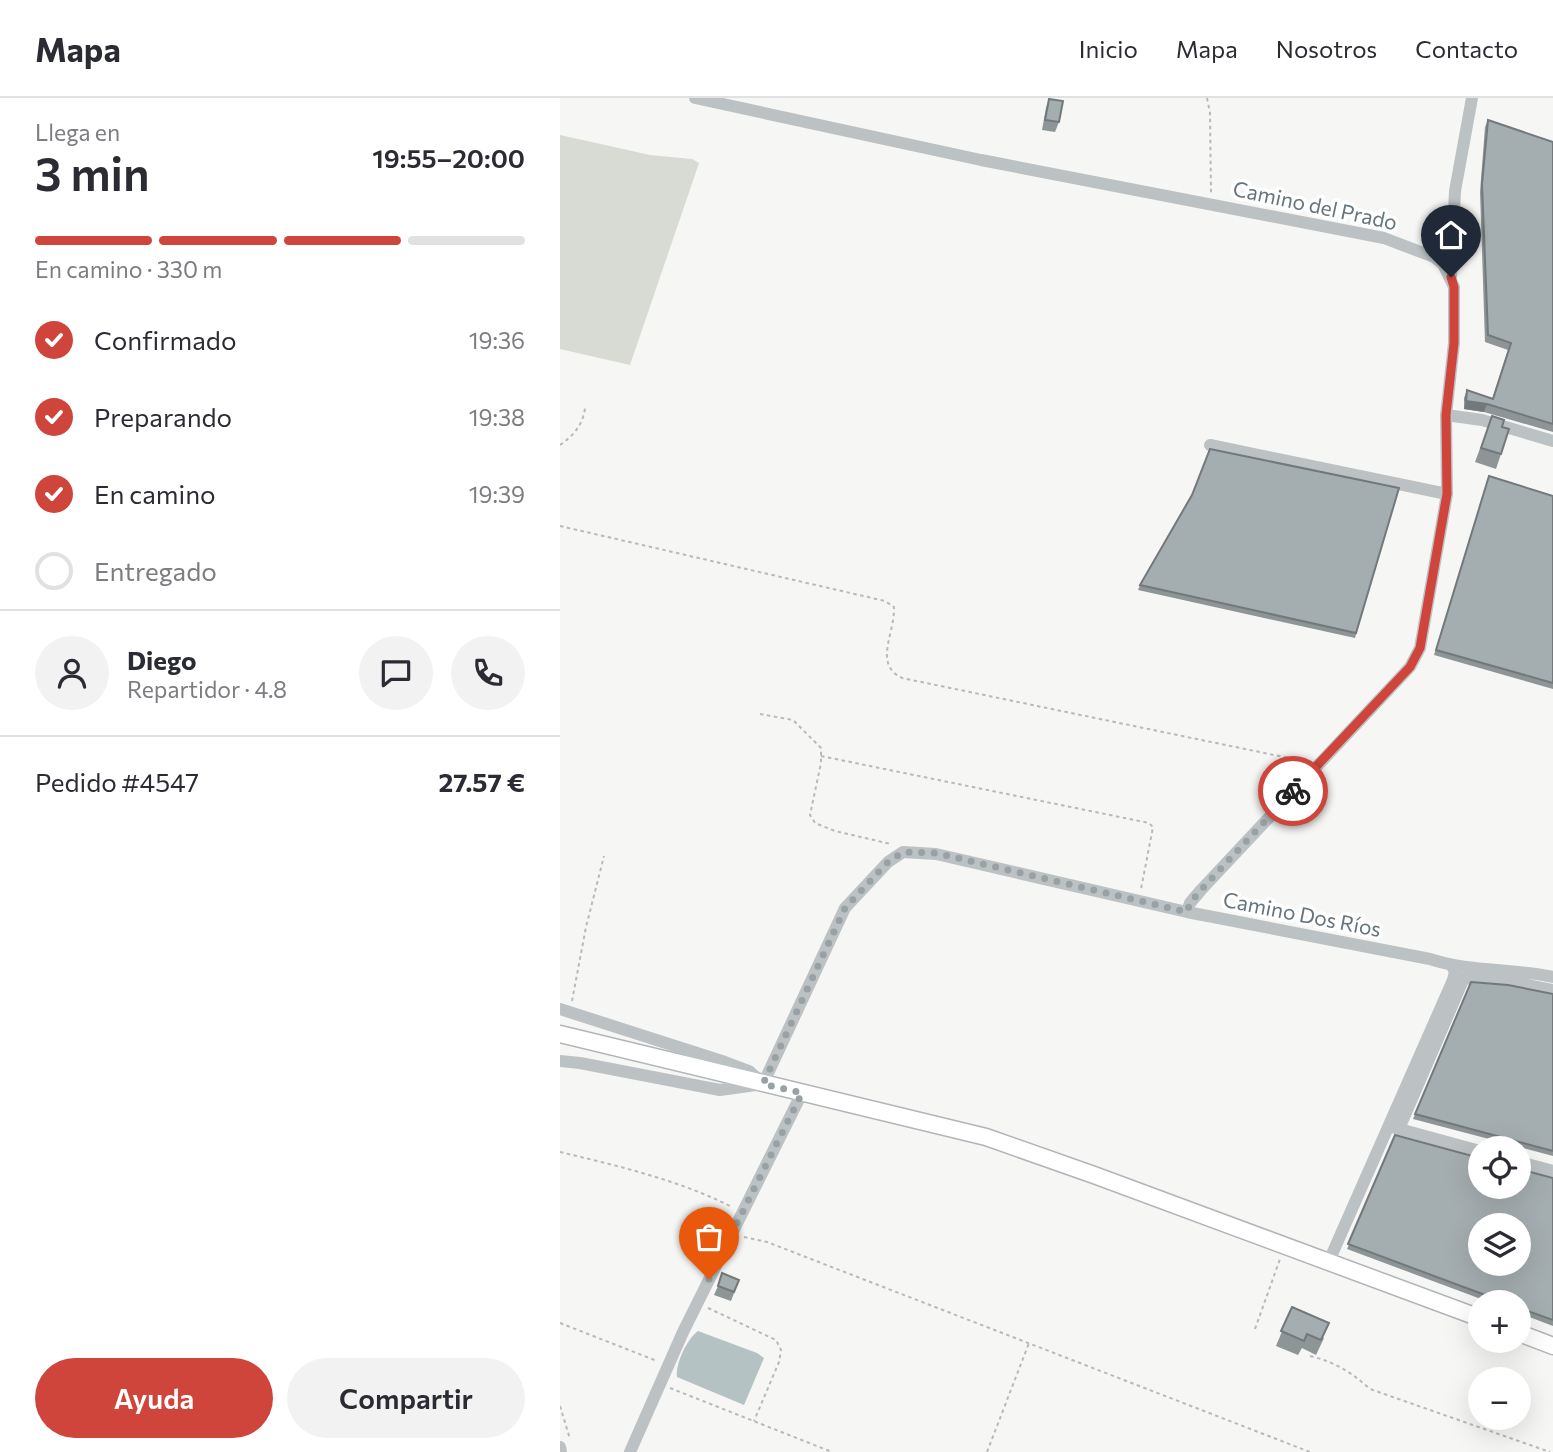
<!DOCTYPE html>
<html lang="es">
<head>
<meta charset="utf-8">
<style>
	body { margin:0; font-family:Commissioner,sans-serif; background:#f2f2f3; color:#2b2b33; height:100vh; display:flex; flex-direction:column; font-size:26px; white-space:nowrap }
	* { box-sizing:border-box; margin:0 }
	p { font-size:23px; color:#7c7c81 }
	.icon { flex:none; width:38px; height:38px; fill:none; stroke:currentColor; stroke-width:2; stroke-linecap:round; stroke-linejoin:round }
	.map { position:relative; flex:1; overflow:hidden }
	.details { display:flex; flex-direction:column; background:#fff; width:560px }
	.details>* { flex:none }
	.tools { position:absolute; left:908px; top:1038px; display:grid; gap:14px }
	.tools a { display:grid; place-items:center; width:63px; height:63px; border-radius:50%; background:#fff; box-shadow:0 7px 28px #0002; font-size:35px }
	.pin { position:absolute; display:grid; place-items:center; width:60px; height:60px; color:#fff; margin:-72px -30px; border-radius:50% 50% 50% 0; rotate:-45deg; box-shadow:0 0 7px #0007 }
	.pin .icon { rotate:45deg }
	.courier { position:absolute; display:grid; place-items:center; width:70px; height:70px; margin:-35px; border:5px solid #cf453b; border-radius:50%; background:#fff; color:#222; box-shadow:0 2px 9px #0007 }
	.overview em { font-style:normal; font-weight:600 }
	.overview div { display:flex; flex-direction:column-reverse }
	.overview { display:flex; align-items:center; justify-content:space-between; height:119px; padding:0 35px }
	h1 { font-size:46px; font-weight:600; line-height:52px }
	.bar { display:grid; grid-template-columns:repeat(4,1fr); gap:10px 7px; align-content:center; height:84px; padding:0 35px }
	.bar i { height:9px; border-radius:5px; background:#e1e1e2 }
	.bar .selected { background:#cf453b }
	.bar p { grid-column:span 4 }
	.line { display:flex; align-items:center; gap:18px; padding:0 35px; border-top:2px solid #e1e1e2 }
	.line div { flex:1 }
	.round { display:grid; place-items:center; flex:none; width:74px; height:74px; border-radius:37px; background:#f2f2f3 }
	ol { padding:0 35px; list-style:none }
	li { display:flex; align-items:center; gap:21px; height:77px }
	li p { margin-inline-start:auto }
	li .icon { padding:7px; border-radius:50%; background:#cf453b; color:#fff; stroke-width:4 }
	li:last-child { color:#7c7c81 }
	li i { width:38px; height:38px; border:4px solid #e1e1e2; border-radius:50% }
	.cta { display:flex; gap:14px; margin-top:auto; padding:14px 35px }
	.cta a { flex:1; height:80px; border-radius:42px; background:#cf453b; color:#fff; font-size:28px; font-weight:600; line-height:80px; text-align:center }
	.cta a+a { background:#f2f2f3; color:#2b2b33 }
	header { display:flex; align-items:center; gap:42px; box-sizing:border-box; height:98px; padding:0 35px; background:#fff; border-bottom:2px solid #e1e1e2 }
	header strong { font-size:33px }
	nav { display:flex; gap:38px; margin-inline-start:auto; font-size:24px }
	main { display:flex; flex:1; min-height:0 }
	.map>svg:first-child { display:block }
	.green { fill:#d7dbd3 }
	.water { fill:#b5c2c4 }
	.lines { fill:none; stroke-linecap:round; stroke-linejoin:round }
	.major-casing { stroke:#b0b5b7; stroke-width:19 }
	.path { stroke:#b6babc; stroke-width:2; stroke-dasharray:3.5 3.5; stroke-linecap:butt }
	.minor { stroke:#bcc1c3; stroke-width:12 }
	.major { stroke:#fff; stroke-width:16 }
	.wall { fill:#8d9597 }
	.shaded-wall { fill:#73797b }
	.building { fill:#a4adb0; stroke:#73797b; stroke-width:2; fill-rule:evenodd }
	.done { stroke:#98a2a5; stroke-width:7; stroke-dasharray:0 12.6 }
	.route { stroke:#cf453b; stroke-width:9 }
	.labels { text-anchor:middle; stroke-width:7; stroke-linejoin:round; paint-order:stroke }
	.street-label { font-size:21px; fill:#65757b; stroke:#fff }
</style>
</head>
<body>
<header>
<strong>Mapa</strong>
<nav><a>Inicio</a><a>Mapa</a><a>Nosotros</a><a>Contacto</a></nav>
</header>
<main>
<section class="details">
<div class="overview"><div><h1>3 min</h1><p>Llega en</p></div><em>19:55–20:00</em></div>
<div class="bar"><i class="selected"></i><i class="selected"></i><i class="selected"></i><i></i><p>En camino · 330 m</p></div>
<ol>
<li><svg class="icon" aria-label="check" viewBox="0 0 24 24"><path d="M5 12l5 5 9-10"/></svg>Confirmado<p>19:36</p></li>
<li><svg class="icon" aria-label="check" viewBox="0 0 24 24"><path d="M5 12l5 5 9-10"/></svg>Preparando<p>19:38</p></li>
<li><svg class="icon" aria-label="check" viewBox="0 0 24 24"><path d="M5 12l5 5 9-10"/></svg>En camino<p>19:39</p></li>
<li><i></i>Entregado</li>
</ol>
<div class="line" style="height:126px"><a class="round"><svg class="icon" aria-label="person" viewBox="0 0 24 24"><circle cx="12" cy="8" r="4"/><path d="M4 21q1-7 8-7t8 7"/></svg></a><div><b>Diego</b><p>Repartidor · 4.8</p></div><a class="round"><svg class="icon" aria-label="chat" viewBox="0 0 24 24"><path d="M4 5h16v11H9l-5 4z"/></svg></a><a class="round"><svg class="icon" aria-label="phone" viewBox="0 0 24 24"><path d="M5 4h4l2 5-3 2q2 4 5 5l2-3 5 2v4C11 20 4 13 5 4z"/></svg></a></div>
<div class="line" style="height:91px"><div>Pedido #4547</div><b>27.57 €</b></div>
<div class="cta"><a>Ayuda</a><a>Compartir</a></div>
</section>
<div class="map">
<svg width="993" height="1354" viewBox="0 0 993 1354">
	<rect width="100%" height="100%" fill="#f6f6f4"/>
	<!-- green -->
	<path class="green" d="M 0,37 L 90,57 L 132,61 L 139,65 L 70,267 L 0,251 Z"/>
	<!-- water -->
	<path class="water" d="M 138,1233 L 197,1255 L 204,1260 L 184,1307 L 117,1279 C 115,1266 127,1241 138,1233 Z"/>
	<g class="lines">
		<!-- major casing -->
		<g class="major-casing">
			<path id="major" d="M 0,936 L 426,1039 L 534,1077 L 920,1220
				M 959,1235 L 993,1248"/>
		</g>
		<!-- path -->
		<path class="path" d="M 647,0 L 650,15 L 651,95
			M 0,347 C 13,338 23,327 25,310
			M 0,428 L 325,503 L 334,509 C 335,536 313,566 342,580 L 743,663
			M 200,616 L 233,622 L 261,650 L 261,665 L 250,717 L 255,725 L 275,733 L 331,746
			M 261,658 L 589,725 L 593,729 L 581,791
			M 12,903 L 26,829 L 44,758
			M 0,1054 C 58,1068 119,1082 172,1109
			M 184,1139 L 207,1144 L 750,1354
			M 148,1210 L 216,1242 L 221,1252 L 219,1264 L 194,1323
			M 0,1225 L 97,1263
			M 695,1231 L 720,1161
			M 750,1258 C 775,1264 791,1274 810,1291 L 990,1354
			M 110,1290 L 272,1354
			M 0,1308 L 10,1341
			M 427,1354 L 469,1245"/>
		<!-- minor -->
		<path class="minor" d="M 135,0 L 421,62 L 824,140 L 874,159 L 883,166 L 894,189 L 894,245 L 886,317 L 887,396 L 860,550 L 850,569 L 641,792 L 630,805 L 627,814
			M 891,179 L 895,93 L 912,0
			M 886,317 L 922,322 L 993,343
			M 650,347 L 887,396
			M 0,911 L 165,964 L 189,973 L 200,983
			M 0,963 L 20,965 L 160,992 L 203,986
			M 203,986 L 285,810 L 328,764 L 343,754 L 376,756 L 627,814 L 870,861 C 909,874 952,870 993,879
			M 832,1029 L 920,1053
			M 839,1031 L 904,880 L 947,883 L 993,892
			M 959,1064 L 993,1073
			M 769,1163 L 893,882 L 895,874 L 892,868
			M 0,1349 L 1,1354
			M 70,1354 L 123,1234 L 242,995"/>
		<!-- major -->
		<use href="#major" class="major"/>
	</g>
	<!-- wall -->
	<path class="wall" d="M 489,1 L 499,24 L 495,34 L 482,32 L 486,10 Z
		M 928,22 L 993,44 L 993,334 L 924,314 L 904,311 L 904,300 L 907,292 L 932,301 L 948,252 L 925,244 L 920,94 L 925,29 Z
		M 932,318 L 942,329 L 941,356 L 936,371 L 915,364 Z
		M 929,378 L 993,398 L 993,591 L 874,557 Z
		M 839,390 L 795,540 L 578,492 L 580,487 Z
		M 911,884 L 993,896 L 993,1058 L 853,1021 Z
		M 835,1037 L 993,1080 L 993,1228 L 959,1215 L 959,1204 L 929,1204 L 787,1151 Z
		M 179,1182 L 171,1203 L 154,1197 L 158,1188 Z
		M 732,1209 L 764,1240 L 756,1257 L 742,1250 L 738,1257 L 716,1248 Z"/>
	<!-- shaded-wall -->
	<path class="shaded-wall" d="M 906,303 L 927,306 L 924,314 L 904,311 Z"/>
	<!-- building -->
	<path class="building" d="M 489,1 L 503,3 L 499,24 L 485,22 Z
		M 928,22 L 993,44 L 993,326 L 927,306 L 906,303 L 907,292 L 933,301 L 951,245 L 928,237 L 922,86 Z
		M 932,318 L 944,322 L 942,329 L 949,331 L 941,356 L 921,350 Z
		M 650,351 L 839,390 L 796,535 L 580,487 L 632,397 Z
		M 929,378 L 993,398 L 993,585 L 876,552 Z
		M 911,884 L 948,887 L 993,896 L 993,1053 L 855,1016 Z
		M 835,1037 L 920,1060 L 920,1088 L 959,1088 L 959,1071 L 993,1080 L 993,1222 L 959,1210 L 959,1204 L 944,1204 L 788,1146 ZM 920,1127 L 959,1127 L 959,1166 L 920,1166 Z
		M 162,1175 L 179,1182 L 174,1194 L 158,1188 Z
		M 732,1209 L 769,1225 L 761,1242 L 747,1236 L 744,1243 L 721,1233 Z"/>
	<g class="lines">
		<!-- done -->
		<path class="done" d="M 149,1181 L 242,995 L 203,986 L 285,810 L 328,764 L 343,754 L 376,755 L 627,814 L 630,805 L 641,792 L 733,693"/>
		<!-- route -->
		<path class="route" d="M 733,693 L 850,569 L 860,550 L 887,396 L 886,317 L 894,245 L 894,189 L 891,179"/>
	</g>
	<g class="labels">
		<!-- street labels -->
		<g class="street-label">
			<text transform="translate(755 108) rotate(12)" y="7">Camino del Prado</text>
			<text transform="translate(742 817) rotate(11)" y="7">Camino Dos Ríos</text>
		</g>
	</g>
</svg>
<div class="tools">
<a><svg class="icon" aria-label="locate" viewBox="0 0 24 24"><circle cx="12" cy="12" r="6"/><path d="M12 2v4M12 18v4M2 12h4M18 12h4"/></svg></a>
<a><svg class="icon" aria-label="layers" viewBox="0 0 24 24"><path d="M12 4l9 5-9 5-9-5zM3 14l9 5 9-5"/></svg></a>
<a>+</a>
<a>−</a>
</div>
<div class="pin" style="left:149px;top:1181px;background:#ea580c"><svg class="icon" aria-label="bag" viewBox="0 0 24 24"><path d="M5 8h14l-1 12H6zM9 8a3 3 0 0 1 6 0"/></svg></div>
<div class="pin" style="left:891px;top:179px;background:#1f2937"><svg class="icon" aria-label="home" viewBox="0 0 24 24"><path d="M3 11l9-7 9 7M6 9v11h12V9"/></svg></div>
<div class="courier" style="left:733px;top:693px"><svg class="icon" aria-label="bike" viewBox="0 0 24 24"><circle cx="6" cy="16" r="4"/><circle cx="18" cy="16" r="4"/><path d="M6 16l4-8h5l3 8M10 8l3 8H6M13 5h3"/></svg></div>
</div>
</main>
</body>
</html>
